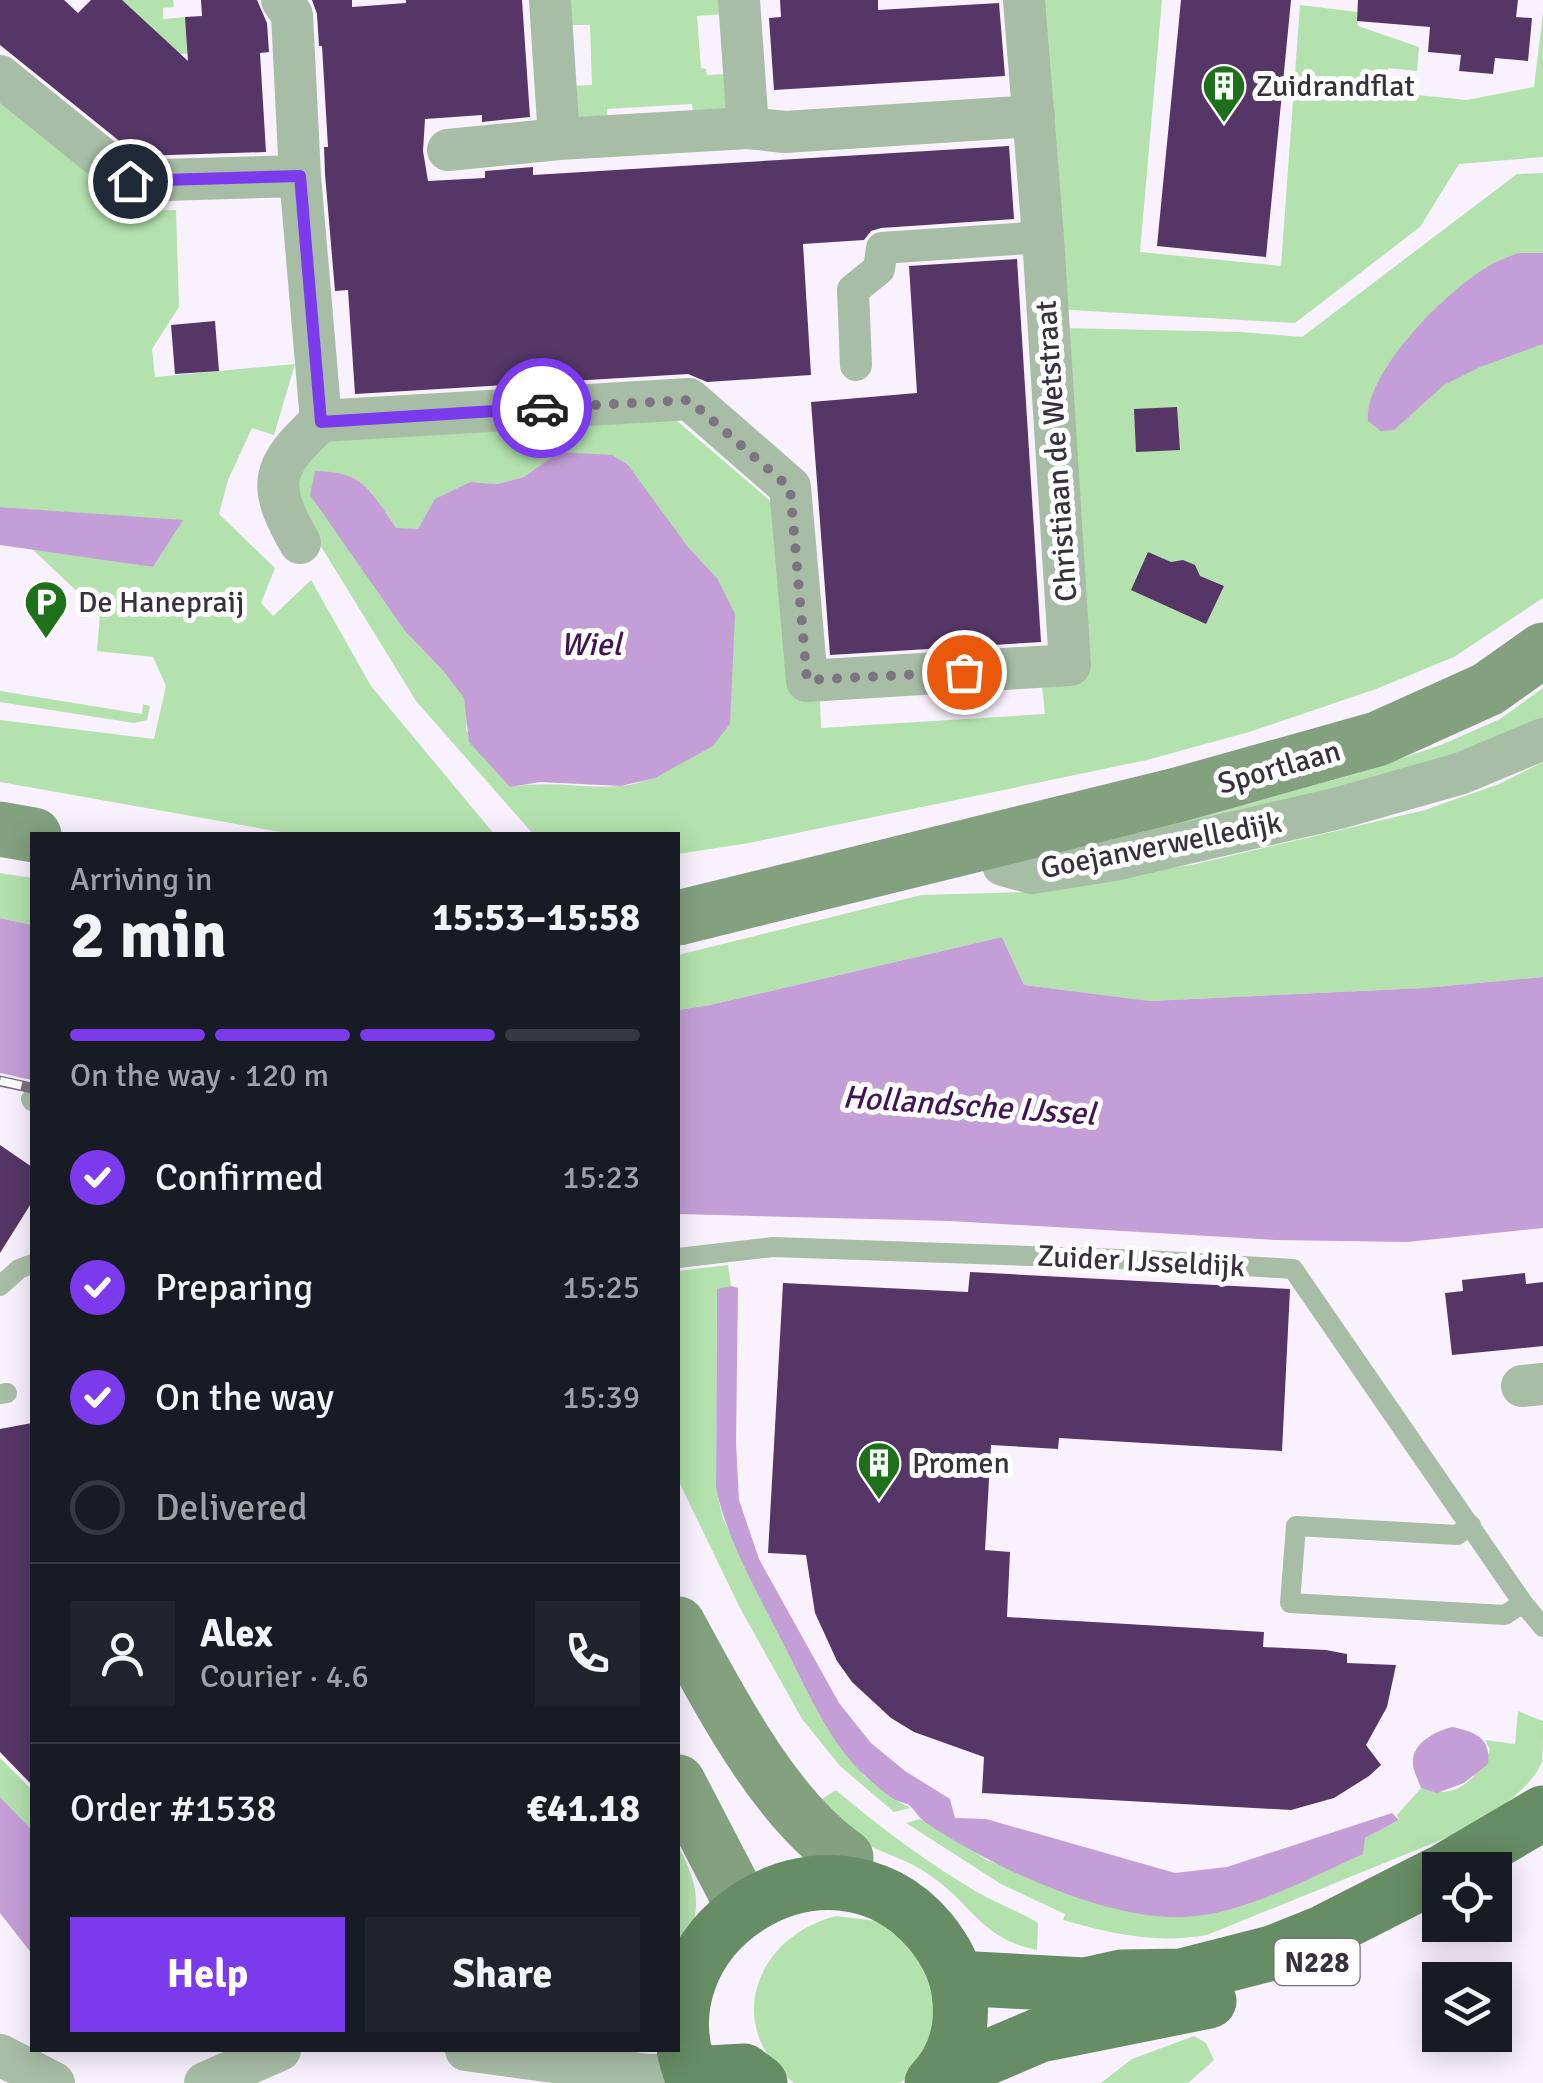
<!DOCTYPE html>
<html lang="en">
<head>
<meta charset="utf-8">
<style>
	body { margin:0; font-family:Signika,sans-serif; background:#20242c; color:#f1f3f6; height:100vh; display:flex; flex-direction:column; font-size:38px; white-space:nowrap }
	* { box-sizing:border-box; margin:0 }
	p { font-size:32px; color:#9ea1a6 }
	.icon { flex:none; width:55px; height:55px; fill:none; stroke:currentColor; stroke-width:2; stroke-linecap:round; stroke-linejoin:round }
	.map { position:relative; flex:1; overflow:hidden }
	.side { position:absolute; left:30px; top:832px; width:650px; height:1220px; display:flex; flex-direction:column; background:#171b24; border-radius:0px; box-shadow:0 5px 25px #0003 }
	.side>* { flex:none }
	.controls { position:absolute; left:1422px; top:1852px; display:grid; gap:20px }
	.controls a { display:grid; place-items:center; width:90px; height:90px; border-radius:0px; background:#171b24; box-shadow:0 5px 25px #0003; font-size:50px }
	.pin { position:absolute; display:grid; place-items:center; width:85px; height:85px; color:#fff; margin:-42px; border:5px solid #fff; border-radius:50%; box-shadow:0 2px 10px #0007 }
	.courier { position:absolute; display:grid; place-items:center; width:100px; height:100px; margin:-50px; border:8px solid #7c3aed; border-radius:50%; background:#fff; color:#222; box-shadow:0 2px 12px #0007 }
	.head em { font-style:normal; font-weight:800 }
	.head div { display:flex; flex-direction:column-reverse }
	.head { display:flex; align-items:center; justify-content:space-between; height:170px; padding:0 40px }
	h1 { font-size:65px; font-weight:800; line-height:75px }
	.bar { display:grid; grid-template-columns:repeat(4,1fr); gap:15px 10px; align-content:center; height:120px; padding:0 40px }
	.bar i { height:12px; border-radius:8px; background:#363941 }
	.bar .on { background:#7c3aed }
	.bar p { grid-column:span 4 }
	.line { display:flex; align-items:center; gap:25px; padding:0 40px; border-top:2px solid #363941 }
	.line div { flex:1 }
	.round { display:grid; place-items:center; flex:none; width:105px; height:105px; border-radius:0px; background:#20242c }
	ol { padding:0 40px; list-style:none }
	li { display:flex; align-items:center; gap:30px; height:110px }
	li p { margin-inline-start:auto }
	li .icon { padding:10px; border-radius:50%; background:#7c3aed; color:#fff; stroke-width:4 }
	li:last-child { color:#9ea1a6 }
	li i { width:55px; height:55px; border:5px solid #363941; border-radius:50% }
	.cta { display:flex; gap:20px; margin-top:auto; padding:20px 40px }
	.cta a { flex:1; height:115px; border-radius:0px; background:#7c3aed; color:#fff; font-size:40px; font-weight:800; line-height:115px; text-align:center }
	.cta a+a { background:#20242c; color:#f1f3f6 }
	.map>svg:first-child { display:block }
	.green { fill:#b3e2ae; fill-rule:evenodd }
	.water { fill:#c49fd7 }
	.building { fill:#563666 }
	.lines { fill:none; stroke-linecap:round; stroke-linejoin:round }
	.service { stroke:#a8bda6; stroke-width:20 }
	.pedestrian { stroke:#a8bda6; stroke-width:32 }
	.minor { stroke:#a8bda6; stroke-width:42 }
	.secondary { stroke:#83a17f; stroke-width:55 }
	.primary { stroke:#678d64; stroke-width:55 }
	.rail-casing { stroke:#7a727e; stroke-width:11 }
	.rail { stroke:#fff; stroke-width:8; stroke-dasharray:22; stroke-linecap:butt }
	.done { stroke:#7c7480; stroke-width:10; stroke-dasharray:0 18 }
	.route { stroke:#7c3aed; stroke-width:12 }
	.labels { text-anchor:middle; stroke-width:10; stroke-linejoin:round; paint-order:stroke }
	.shield { fill:#fff; stroke:#746e76; stroke-width:2.5 }
	.shield-label { font-size:28px; font-weight:bold; fill:#38303c }
	.poi-label { font-size:30px; fill:#38303c; stroke:#fff; text-anchor:start }
	.street-label { font-size:30px; fill:#38303c; stroke:#fff }
	.water-label { font-size:32px; font-style:italic; fill:#421456; stroke:#fff }
</style>
</head>
<body>
<div class="map">
<svg width="1543" height="2083" viewBox="0 0 1543 2083">
	<rect width="100%" height="100%" fill="#f9f1fd"/>
	<!-- green -->
	<path class="green" d="M 122,0 L 173,0 L 174,7 L 163,8 L 163,19 L 187,17 L 216,52 L 164,55 Z
		M 561,0 L 725,0 L 725,14 L 697,16 L 701,68 L 706,69 L 707,75 L 728,74 L 730,106 L 722,115 L 694,118 L 692,104 L 607,109 L 608,124 L 582,127 L 565,86 L 592,85 L 590,25 L 563,25 Z
		M 1039,0 L 1162,0 L 1140,252 L 1281,266 L 1300,5 L 1357,12 L 1358,26 L 1419,47 L 1417,71 L 1388,68 L 1387,92 L 1467,100 L 1534,87 L 1543,13 L 1543,157 L 1459,164 L 1420,227 L 1295,323 L 1054,309 Z
		M 0,96 L 132,211 L 176,210 L 179,307 L 152,349 L 155,377 L 295,364 L 274,435 L 252,428 L 228,480 L 219,514 L 275,568 L 261,603 L 273,616 L 311,580 L 371,686 L 495,835 L 298,835 L 0,782 L 0,720 L 154,739 L 166,686 L 153,657 L 97,651 L 100,613 L 31,548 L 153,567 L 182,521 L 0,507 Z
		M 1543,173 L 1543,598 L 1454,657 L 1376,689 L 1249,732 L 1147,760 L 749,843 L 678,854 L 678,835 L 534,835 L 416,701 L 314,535 L 295,495 L 299,461 L 331,439 L 670,415 L 774,504 L 820,701 L 821,728 L 1045,714 L 1042,686 L 1057,685 L 1065,328 L 1242,332 L 1302,337 L 1517,174 ZM 559,452 L 688,547 L 717,578 L 730,692 L 730,724 C 697,749 664,782 621,786 C 583,789 551,780 510,787 L 466,730 L 468,712 L 464,698 L 444,672 L 405,631 L 375,585 L 370,491 L 396,529 L 418,529 L 436,499 L 470,482 L 497,484 L 524,477 Z
		M 1543,688 L 1543,727 L 1454,765 L 1085,848 L 1355,774 L 1441,745 L 1500,719 Z
		M 0,691 L 142,714 L 143,704 L 150,706 L 147,720 L 134,723 L 0,702 Z
		M 1543,762 L 1543,977 L 1424,988 L 1150,1001 L 1024,985 L 1002,937 L 710,1005 L 678,1010 L 678,955 L 921,895 L 1025,892 L 1196,864 L 1425,810 L 1499,784 Z
		M 0,873 L 32,878 L 32,925 L 0,918 Z
		M 728,1265 L 731,1286 L 717,1290 L 716,1488 L 723,1519 L 822,1718 L 864,1776 L 893,1799 L 911,1808 L 894,1812 L 840,1766 L 802,1719 L 740,1608 L 681,1486 L 678,1476 L 678,1271 Z
		M 1518,1711 L 1543,1721 C 1543,1733 1543,1751 1542,1762 C 1528,1793 1491,1814 1463,1831 L 1207,1935 C 1158,1944 1111,1934 1063,1920 L 1065,1914 L 1001,1884 L 906,1823 L 920,1819 L 987,1860 L 1093,1901 L 1365,1838 L 1399,1820 L 1397,1815 L 1421,1788 C 1456,1801 1476,1780 1490,1750 L 1485,1740 L 1515,1744 Z
		M 0,1758 L 32,1790 L 32,1830 L 0,1797 Z
		M 836,1790 C 880,1828 926,1861 975,1891 C 996,1903 1018,1911 1038,1923 L 1037,1950 C 980,1938 973,1905 931,1876 C 905,1857 874,1851 848,1835 C 835,1827 823,1815 811,1806 Z
		M 678,1846 C 706,1897 698,1917 678,1969 Z
		M 836,1916 L 877,1921 L 925,1958 L 939,2018 L 913,2073 L 900,2083 L 794,2083 C 722,2028 754,1937 836,1916 Z
		M 1194,2036 L 1206,2043 L 1214,2060 L 1188,2083 L 1101,2083 L 1132,2059 Z"/>
	<!-- water -->
	<path class="water" d="M 1518,253 L 1543,253 L 1543,344 L 1480,367 L 1444,385 L 1394,430 L 1381,431 L 1368,421 C 1364,372 1448,289 1489,266 C 1498,260 1509,257 1518,253 Z
		M 559,452 L 612,455 L 628,465 L 688,547 L 717,578 L 735,614 L 730,724 L 713,746 L 655,778 L 621,786 L 540,782 L 510,787 L 469,742 L 464,698 L 444,672 L 405,631 L 310,495 L 315,471 C 364,471 371,492 396,528 L 418,529 L 435,499 L 470,482 L 497,484 L 524,477 Z
		M 0,507 L 183,520 L 153,567 L 0,545 Z
		M 0,918 L 32,925 L 32,1080 L 0,1073 Z
		M 1002,937 L 1024,985 L 1150,1001 L 1424,988 L 1543,977 L 1543,1228 L 1407,1242 L 1275,1240 L 950,1221 L 678,1214 L 678,1010 L 710,1005 Z
		M 731,1286 L 738,1288 L 736,1443 L 739,1500 L 759,1559 L 839,1703 L 871,1743 L 905,1771 L 950,1799 L 955,1818 L 986,1819 L 1175,1873 L 1227,1867 L 1392,1813 L 1399,1820 L 1365,1838 L 1363,1854 C 1308,1878 1246,1914 1185,1917 C 1107,1921 989,1866 925,1822 C 918,1817 915,1810 909,1805 C 908,1804 897,1801 895,1800 C 885,1794 874,1784 865,1776 C 827,1740 806,1687 782,1641 C 757,1591 728,1543 716,1488 L 717,1289 Z
		M 1452,1727 C 1476,1732 1491,1738 1488,1764 L 1464,1783 L 1437,1793 L 1421,1788 C 1419,1781 1413,1771 1413,1764 C 1411,1743 1436,1731 1452,1727 Z
		M 0,1797 L 32,1830 L 32,1954 L 0,1913 Z"/>
	<!-- building -->
	<path class="building" d="M 0,0 L 64,0 L 78,13 L 91,0 L 122,0 L 188,61 L 185,17 L 202,16 L 201,0 L 257,0 L 267,23 L 269,52 L 260,53 L 266,152 L 138,156 L 0,45 Z
		M 312,0 L 352,0 L 352,7 L 406,3 L 406,0 L 522,0 L 530,117 L 482,122 L 482,115 L 425,119 L 423,151 L 428,181 L 485,178 L 485,171 L 533,167 L 533,175 L 1009,146 L 1014,219 L 881,228 L 871,231 L 864,240 L 803,244 L 811,375 L 707,382 L 688,374 L 355,394 L 348,290 L 335,291 L 325,174 L 324,147 L 328,147 L 322,46 L 319,46 L 317,14 Z
		M 780,0 L 878,0 L 878,10 L 999,3 L 1005,76 L 774,90 L 769,18 L 781,17 Z
		M 1181,0 L 1291,0 L 1266,257 L 1157,246 Z
		M 1358,0 L 1518,0 L 1516,17 L 1532,18 L 1528,61 L 1495,58 L 1493,74 L 1459,71 L 1461,55 L 1428,52 L 1430,27 L 1357,21 Z
		M 1017,259 L 1041,642 L 830,655 L 811,402 L 917,393 L 909,266 Z
		M 215,321 L 219,371 L 175,374 L 171,325 Z
		M 1177,407 L 1180,450 L 1136,452 L 1134,409 Z
		M 1148,552 L 1171,562 L 1183,560 L 1195,565 L 1200,576 L 1224,586 L 1206,624 L 1131,590 Z
		M 0,1145 L 32,1167 L 32,1202 L 0,1253 Z
		M 970,1272 L 1290,1289 L 1282,1451 L 1059,1438 L 1058,1449 L 991,1445 L 985,1550 L 1010,1552 L 1007,1617 L 1264,1632 L 1263,1647 L 1326,1650 L 1347,1654 L 1347,1663 L 1396,1665 L 1387,1707 L 1366,1745 L 1381,1765 L 1369,1776 L 1334,1798 L 1291,1810 L 982,1793 L 984,1757 L 914,1732 L 891,1718 L 852,1682 L 837,1661 L 815,1613 L 806,1555 L 768,1553 L 783,1283 L 968,1292 Z
		M 1525,1273 L 1526,1284 L 1543,1282 L 1543,1346 L 1452,1355 L 1445,1293 L 1463,1291 L 1462,1280 Z
		M 32,1423 L 32,1785 L 0,1752 L 0,1429 Z"/>
	<g class="lines">
		<!-- service -->
		<path class="service" d="M 31,1099 L 32,1101
			M 678,1258 L 773,1247 L 1148,1260 L 1293,1269 L 1523,1603 L 1543,1627
			M 0,1286 L 19,1269 L 32,1264
			M 0,1394 L 7,1393
			M 1471,1525 L 1457,1535 L 1296,1526 L 1290,1603 L 1505,1615 L 1523,1603"/>
		<!-- pedestrian -->
		<path class="pedestrian" d="M 856,365 L 853,290 L 879,269 L 882,248 L 1043,237"/>
		<!-- minor -->
		<path class="minor" d="M 282,0 L 292,15 L 300,176 L 321,421 C 271,467 266,484 300,543
			M 550,0 L 559,139
			M 739,0 L 748,128
			M 0,76 L 130,181 L 300,176
			M 448,150 L 559,139 L 748,128 L 785,132 L 1034,116
			M 321,421 L 689,399 L 790,487 L 807,681 L 1070,665 L 1043,237 L 1024,0
			M 996,838 L 1003,865 L 1032,873 L 1114,860 L 1339,808 L 1462,773 L 1543,739
			M 1522,1386 L 1543,1384
			M 466,2050 L 649,2075 L 691,2074
			M 0,2055 L 54,2083
			M 205,2083 L 280,2050"/>
		<!-- secondary -->
		<path class="secondary" d="M 0,829 L 34,835
			M 678,918 L 1177,795 L 1377,739 L 1488,689 L 1543,650
			M 678,1624 C 720,1701 774,1807 846,1857
			M 678,1782 L 744,1909"/>
		<!-- primary -->
		<path class="primary" d="M 1446,1870 L 1543,1813
			M 956,1978 L 1085,1985 L 1121,1977 L 1182,1976 L 1272,1953 L 1322,1933 L 1440,1873
			M 981,2060 L 1040,2035 L 1209,2001
			M 691,2074 L 744,2071 L 760,2083
			M 695,2083 C 628,1936 828,1810 930,1931 C 944,1948 956,1970 959,1992 C 964,2026 956,2058 932,2083"/>
		<!-- rail casing -->
		<g class="rail-casing">
			<path id="rail" d="M 0,1081 L 32,1088"/>
		</g>
		<!-- rail -->
		<use href="#rail" class="rail"/>
	</g>
	<g class="lines">
		<!-- done -->
		<path class="done" d="M 542,408 L 689,400 L 790,488 L 807,680 L 964,672"/>
		<!-- route -->
		<path class="route" d="M 130,181 L 300,176 L 321,422 L 542,408"/>
	</g>
	<!-- icons -->
	<defs>
		<g id="building-pin" transform="scale(2.25)"><path d="M0 17L-7.5 6A9.5 9.5 0 1 1 7.5 6Z" fill="#1e711a" stroke="#fff"/><path d="M-4-6H4V6H1V3H-1V6H-4ZM-2.5-4.3h1.7v1.8h-1.7ZM.8-4.3h1.7v1.8H.8ZM-2.5-1h1.7V.8h-1.7ZM.8-1h1.7V.8H.8Z" fill="#fff"/></g>
		<g id="parking-pin" transform="scale(2.25)"><path d="M0 17L-7.5 6A9.5 9.5 0 1 1 7.5 6Z" fill="#1e711a" stroke="#fff"/><path d="M-3.5-5.5H1a3.5 3.5 0 0 1 0 7H-1V5.5H-3.5ZM-1-3.4V-.6H.8a1.4 1.4 0 0 0 0-2.8Z" fill="#fff"/></g>
	</defs>
	<g fill-rule="evenodd">
		<use href="#building-pin" x="1224" y="86"/>
		<use href="#parking-pin" x="46" y="602"/>
		<use href="#building-pin" x="879" y="1463"/>
	</g>
	<g class="labels">
		<!-- shield labels -->
		<rect class="shield" x="1274.5" y="1939" width="85" height="46" rx="8"/>
		<g class="shield-label">
			<text x="1317" y="1972">N228</text>
		</g>
		<!-- poi labels -->
		<g class="poi-label">
			<text x="1256" y="96">Zuidrandflat</text>
			<text x="78" y="612">De Hanepraij</text>
			<text x="912" y="1473">Promen</text>
		</g>
		<!-- street labels -->
		<g class="street-label">
			<text transform="translate(1056 451) rotate(-94)" y="10">Christiaan de Wetstraat</text>
			<text transform="translate(1279 767) rotate(-16)" y="10">Sportlaan</text>
			<text transform="translate(1161 845) rotate(-11)" y="10">Goejanverwelledijk</text>
			<text transform="translate(1141 1261) rotate(3)" y="10">Zuider IJsseldijk</text>
		</g>
		<!-- water labels -->
		<g class="water-label">
			<text x="591" y="655">Wiel</text>
			<text transform="translate(969 1105) rotate(4)" y="11">Hollandsche IJssel</text>
		</g>
	</g>
</svg>
<div class="controls">
<a><svg class="icon" aria-label="locate" viewBox="0 0 24 24"><circle cx="12" cy="12" r="6"/><path d="M12 2v4M12 18v4M2 12h4M18 12h4"/></svg></a>
<a><svg class="icon" aria-label="layers" viewBox="0 0 24 24"><path d="M12 4l9 5-9 5-9-5zM3 14l9 5 9-5"/></svg></a>
</div>
<div class="pin" style="left:964px;top:672px;background:#ea580c"><svg class="icon" aria-label="bag" viewBox="0 0 24 24"><path d="M5 8h14l-1 12H6zM9 8a3 3 0 0 1 6 0"/></svg></div>
<div class="pin" style="left:130px;top:181px;background:#1f2937"><svg class="icon" aria-label="home" viewBox="0 0 24 24"><path d="M3 11l9-7 9 7M6 9v11h12V9"/></svg></div>
<div class="courier" style="left:542px;top:408px"><svg class="icon" aria-label="car" viewBox="0 0 24 24"><path d="M5 17H2v-5l4-1 3-4h7l3 4 3 1v5h-3M9 17h6M6 11h13"/><circle cx="7" cy="17" r="2"/><circle cx="17" cy="17" r="2"/></svg></div>
<section class="side">
<div class="head"><div><h1>2 min</h1><p>Arriving in</p></div><em>15:53–15:58</em></div>
<div class="bar"><i class="on"></i><i class="on"></i><i class="on"></i><i></i><p>On the way · 120 m</p></div>
<ol>
<li><svg class="icon" aria-label="check" viewBox="0 0 24 24"><path d="M5 12l5 5 9-10"/></svg>Confirmed<p>15:23</p></li>
<li><svg class="icon" aria-label="check" viewBox="0 0 24 24"><path d="M5 12l5 5 9-10"/></svg>Preparing<p>15:25</p></li>
<li><svg class="icon" aria-label="check" viewBox="0 0 24 24"><path d="M5 12l5 5 9-10"/></svg>On the way<p>15:39</p></li>
<li><i></i>Delivered</li>
</ol>
<div class="line" style="height:180px"><a class="round"><svg class="icon" aria-label="person" viewBox="0 0 24 24"><circle cx="12" cy="8" r="4"/><path d="M4 21q1-7 8-7t8 7"/></svg></a><div><b>Alex</b><p>Courier · 4.6</p></div><a class="round"><svg class="icon" aria-label="phone" viewBox="0 0 24 24"><path d="M5 4h4l2 5-3 2q2 4 5 5l2-3 5 2v4C11 20 4 13 5 4z"/></svg></a></div>
<div class="line" style="height:130px"><div>Order #1538</div><b>€41.18</b></div>
<div class="cta"><a>Help</a><a>Share</a></div>
</section>
</div>
</body>
</html>
